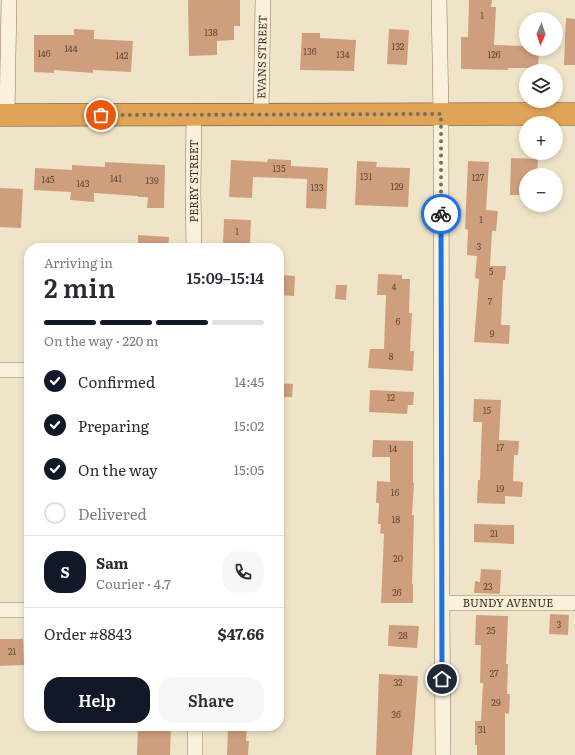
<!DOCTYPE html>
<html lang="en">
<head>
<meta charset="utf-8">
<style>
	body { margin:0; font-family:Literata,serif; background:#f7f7f7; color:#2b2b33; height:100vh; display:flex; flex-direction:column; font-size:15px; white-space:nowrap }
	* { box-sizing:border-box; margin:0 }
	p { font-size:13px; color:#7c7c81 }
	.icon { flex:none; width:22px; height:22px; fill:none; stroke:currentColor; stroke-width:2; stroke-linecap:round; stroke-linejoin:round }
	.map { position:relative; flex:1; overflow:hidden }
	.side { position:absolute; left:24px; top:243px; width:260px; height:488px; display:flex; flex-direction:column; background:#fff; border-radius:16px; box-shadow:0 2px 6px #0003 }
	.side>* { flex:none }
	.needle { width:26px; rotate:183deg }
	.controls { position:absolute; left:519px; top:12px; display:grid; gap:8px }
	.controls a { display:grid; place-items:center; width:44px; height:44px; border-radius:50%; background:#fff; box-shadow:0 2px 6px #0003; font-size:20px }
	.pin { position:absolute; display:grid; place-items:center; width:34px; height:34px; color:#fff; margin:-17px; border:2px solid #fff; border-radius:50%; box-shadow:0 1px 4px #0007 }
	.courier { position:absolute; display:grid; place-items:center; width:40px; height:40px; margin:-20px; border:3px solid #1a73e8; border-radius:50%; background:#fff; color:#222; box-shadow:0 1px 5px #0007 }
	.summary em { font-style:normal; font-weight:600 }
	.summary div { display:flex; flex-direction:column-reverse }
	.summary { display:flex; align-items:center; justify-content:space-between; height:68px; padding:0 20px }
	h1 { font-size:26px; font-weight:600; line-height:30px }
	.bar { display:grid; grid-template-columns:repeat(4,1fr); gap:6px 4px; align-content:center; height:48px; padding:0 20px }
	.bar i { height:5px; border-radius:3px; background:#e1e1e2 }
	.bar .active { background:#111827 }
	.bar p { grid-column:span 4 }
	.line { display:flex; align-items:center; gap:10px; padding:0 20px; border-top:1px solid #e1e1e2 }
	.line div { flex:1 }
	.round { display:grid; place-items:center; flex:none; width:42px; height:42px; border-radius:16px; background:#f7f7f7 }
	ol { padding:0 20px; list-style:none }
	li { display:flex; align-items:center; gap:12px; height:44px }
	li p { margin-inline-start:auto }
	li .icon { padding:4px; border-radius:50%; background:#111827; color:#fff; stroke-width:4 }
	li:last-child { color:#7c7c81 }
	li i { width:22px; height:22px; border:2px solid #e1e1e2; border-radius:50% }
	.cta { display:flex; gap:8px; margin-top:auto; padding:8px 20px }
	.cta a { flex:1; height:46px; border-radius:16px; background:#111827; color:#fff; font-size:16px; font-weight:600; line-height:46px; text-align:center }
	.cta a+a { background:#f7f7f7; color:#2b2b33 }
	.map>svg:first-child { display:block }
	.building { fill:#cf9f7d }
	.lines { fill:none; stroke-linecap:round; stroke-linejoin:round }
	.street-casing { stroke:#8d765c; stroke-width:16 }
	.highway-casing { stroke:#5b4430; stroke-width:23 }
	.street { stroke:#faf1dc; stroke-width:15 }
	.highway { stroke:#e0a458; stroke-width:22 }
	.done { stroke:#7c6e5b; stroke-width:4; stroke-dasharray:0 7.2 }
	.route { stroke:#1a73e8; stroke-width:5 }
	.labels { text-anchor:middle; stroke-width:3.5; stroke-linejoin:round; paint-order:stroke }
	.number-label { font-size:9px; fill:#624a37 }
	.street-label { font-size:11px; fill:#3d2e20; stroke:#f7eed8 }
</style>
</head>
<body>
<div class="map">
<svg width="575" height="755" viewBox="0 0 575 755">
	<rect width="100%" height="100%" fill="#f0e4c8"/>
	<!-- building -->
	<path class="building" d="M 188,0 L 240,0 L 240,26 L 234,26 L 234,40 L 217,41 L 217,55 L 189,56 Z
		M 469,0 L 492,0 L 491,7 L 496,7 L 494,45 L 526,46 L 526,49 L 539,49 L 538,68 L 508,68 L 508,70 L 461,69 L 461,37 L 468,37 Z
		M 566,18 L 575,19 L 575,65 L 564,65 Z
		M 74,29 L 94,30 L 94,39 L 133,41 L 131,72 L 93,70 L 93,73 L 54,70 L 54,73 L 34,72 L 34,35 L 74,35 Z
		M 389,29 L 409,30 L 407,65 L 387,64 Z
		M 302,33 L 320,33 L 320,38 L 356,40 L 354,71 L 300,70 Z
		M 511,158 L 538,159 L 537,175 L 526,175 L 526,195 L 510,195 Z
		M 268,159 L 291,160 L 291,166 L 328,168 L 326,209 L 306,208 L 307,179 L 253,177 L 252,198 L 229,197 L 231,160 L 267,162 Z
		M 357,161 L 377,162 L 376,167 L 410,168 L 408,207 L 355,205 Z
		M 468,161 L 489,162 L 486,210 L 498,211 L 496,231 L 492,231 L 490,266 L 506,266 L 505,280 L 503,280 L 501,325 L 510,325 L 509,344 L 474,342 L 479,279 L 475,278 L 477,256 L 467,255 L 468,230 L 465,229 Z
		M 105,162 L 165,165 L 164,208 L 147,208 L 148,197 L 138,197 L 138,196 L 94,193 L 94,202 L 70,200 L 71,192 L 34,190 L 35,168 L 72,170 L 72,165 L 105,167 Z
		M 0,188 L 23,189 L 21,228 L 0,227 Z
		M 224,219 L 251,220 L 250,244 L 223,243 Z
		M 138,235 L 169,237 L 168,248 L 138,248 Z
		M 378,274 L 402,275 L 402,279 L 410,279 L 409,313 L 412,313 L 410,351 L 414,351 L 413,371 L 368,368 L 370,349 L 384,349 L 386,295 L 377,295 Z
		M 279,275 L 295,276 L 294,296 L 279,295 Z
		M 336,285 L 347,285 L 346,300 L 335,299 Z
		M 279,383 L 293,384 L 292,397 L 279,397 Z
		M 370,390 L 414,392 L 413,405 L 408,405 L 407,414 L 369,412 Z
		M 474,399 L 501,400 L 499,440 L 519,441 L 518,455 L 514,455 L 513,481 L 523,482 L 522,497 L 505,496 L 505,504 L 477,503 L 478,480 L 480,480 L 482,422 L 473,422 Z
		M 373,440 L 413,441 L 413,483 L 414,483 L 412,515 L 414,515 L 412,584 L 413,584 L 413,603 L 381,603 L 384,534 L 380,533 L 381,524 L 378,524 L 379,503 L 376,503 L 377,481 L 390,482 L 390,457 L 372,457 Z
		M 474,524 L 514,525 L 514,544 L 474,542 Z
		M 481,569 L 501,570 L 500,594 L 474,593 L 475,581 L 480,582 Z
		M 550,614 L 569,615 L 568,635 L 549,634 Z
		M 476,615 L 508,616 L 506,664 L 508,664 L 507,694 L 510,694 L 509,714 L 505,713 L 505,755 L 477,755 L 477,745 L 475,745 L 475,721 L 481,721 L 483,683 L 480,683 L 481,645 L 475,645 Z
		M 389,625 L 419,626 L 417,648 L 388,646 Z
		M 0,639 L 23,639 L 24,665 L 0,666 Z
		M 379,674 L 418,676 L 412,755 L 376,755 Z
		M 138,726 L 171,726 L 170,755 L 137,755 Z
		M 228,726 L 247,726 L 246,741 L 249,741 L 248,755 L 227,755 Z"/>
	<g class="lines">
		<!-- street casing -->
		<g class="street-casing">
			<path id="street" d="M 439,0 L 441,115 L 442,603 L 443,755
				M 261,114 L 263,0
				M 7,115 L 9,0
				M 194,248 L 193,192 L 194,114
				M 0,370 L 29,370
				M 442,603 L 575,603
				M 0,610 L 29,610
				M 195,726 L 195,755"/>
		</g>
		<!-- highway casing -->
		<g class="highway-casing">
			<path id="highway" d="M 0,115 L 575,114"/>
		</g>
		<!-- street -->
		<use href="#street" class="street"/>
		<!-- highway -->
		<use href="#highway" class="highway"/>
	</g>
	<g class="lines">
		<!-- done -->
		<path class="done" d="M 101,115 L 441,114 L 441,214"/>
		<!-- route -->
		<path class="route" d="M 441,214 L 442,679"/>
	</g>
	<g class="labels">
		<!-- number labels -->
		<g class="number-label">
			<text x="482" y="19">1</text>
			<text x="211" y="36">138</text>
			<text x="398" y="50">132</text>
			<text x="71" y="52">144</text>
			<text x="310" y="55">136</text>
			<text x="44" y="57">146</text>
			<text x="343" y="58">134</text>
			<text x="494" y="58">126</text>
			<text x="122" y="59">142</text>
			<text x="279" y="172">135</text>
			<text x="366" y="180">131</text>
			<text x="478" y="181">127</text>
			<text x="116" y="182">141</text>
			<text x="48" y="183">145</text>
			<text x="152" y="184">139</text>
			<text x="83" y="187">143</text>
			<text x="397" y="190">129</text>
			<text x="317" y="191">133</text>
			<text x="481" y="223">1</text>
			<text x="237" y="235">1</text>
			<text x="479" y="250">3</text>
			<text x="491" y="275">5</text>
			<text x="394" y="290">4</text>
			<text x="490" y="305">7</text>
			<text x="398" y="325">6</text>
			<text x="492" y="337">9</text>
			<text x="391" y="360">8</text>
			<text x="391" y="401">12</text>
			<text x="487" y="414">15</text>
			<text x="500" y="451">17</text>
			<text x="393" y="452">14</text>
			<text x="500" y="492">19</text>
			<text x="395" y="496">16</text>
			<text x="396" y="523">18</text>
			<text x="494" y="537">21</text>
			<text x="398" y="562">20</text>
			<text x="488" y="590">23</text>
			<text x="397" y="596">26</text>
			<text x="559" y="628">3</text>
			<text x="491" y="634">25</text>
			<text x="403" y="639">28</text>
			<text x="12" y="655">21</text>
			<text x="494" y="677">27</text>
			<text x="398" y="686">32</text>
			<text x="496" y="706">29</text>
			<text x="396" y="718">36</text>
			<text x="482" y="733">31</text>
		</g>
		<!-- street labels -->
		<g class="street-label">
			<text transform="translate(262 57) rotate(-89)" y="4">EVANS STREET</text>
			<text transform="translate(194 181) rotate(-90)" y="4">PERRY STREET</text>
			<text x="508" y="607">BUNDY AVENUE</text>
		</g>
	</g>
</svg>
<div class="controls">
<a><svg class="needle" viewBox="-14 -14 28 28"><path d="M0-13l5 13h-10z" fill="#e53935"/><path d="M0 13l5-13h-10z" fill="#7c7c81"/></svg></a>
<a><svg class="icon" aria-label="layers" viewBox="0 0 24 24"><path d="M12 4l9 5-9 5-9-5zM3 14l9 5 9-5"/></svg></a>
<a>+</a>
<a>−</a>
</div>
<div class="pin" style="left:101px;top:115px;background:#ea580c"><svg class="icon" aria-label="bag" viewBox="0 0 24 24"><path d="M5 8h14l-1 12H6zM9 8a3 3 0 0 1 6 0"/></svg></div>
<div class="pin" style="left:442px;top:679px;background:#1f2937"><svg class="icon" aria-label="home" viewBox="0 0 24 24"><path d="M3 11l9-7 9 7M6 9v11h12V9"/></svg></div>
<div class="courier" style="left:441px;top:214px"><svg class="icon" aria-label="bike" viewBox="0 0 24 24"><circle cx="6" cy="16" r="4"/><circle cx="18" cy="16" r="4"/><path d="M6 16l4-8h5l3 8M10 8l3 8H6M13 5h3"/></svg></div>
<section class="side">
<div class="summary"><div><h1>2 min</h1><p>Arriving in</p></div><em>15:09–15:14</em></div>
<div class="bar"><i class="active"></i><i class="active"></i><i class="active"></i><i></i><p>On the way · 220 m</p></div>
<ol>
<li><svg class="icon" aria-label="check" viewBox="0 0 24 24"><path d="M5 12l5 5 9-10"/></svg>Confirmed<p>14:45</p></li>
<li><svg class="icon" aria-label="check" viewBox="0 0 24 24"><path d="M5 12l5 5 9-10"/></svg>Preparing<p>15:02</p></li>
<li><svg class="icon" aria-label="check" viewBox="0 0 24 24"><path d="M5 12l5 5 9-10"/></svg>On the way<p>15:05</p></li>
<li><i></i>Delivered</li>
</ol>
<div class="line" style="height:72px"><b class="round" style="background:#111827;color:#fff">S</b><div><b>Sam</b><p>Courier · 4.7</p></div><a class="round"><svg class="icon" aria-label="phone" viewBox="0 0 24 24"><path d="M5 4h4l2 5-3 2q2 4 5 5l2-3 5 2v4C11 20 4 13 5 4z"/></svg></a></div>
<div class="line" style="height:52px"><div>Order #8843</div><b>$47.66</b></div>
<div class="cta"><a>Help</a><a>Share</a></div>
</section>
</div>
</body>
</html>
